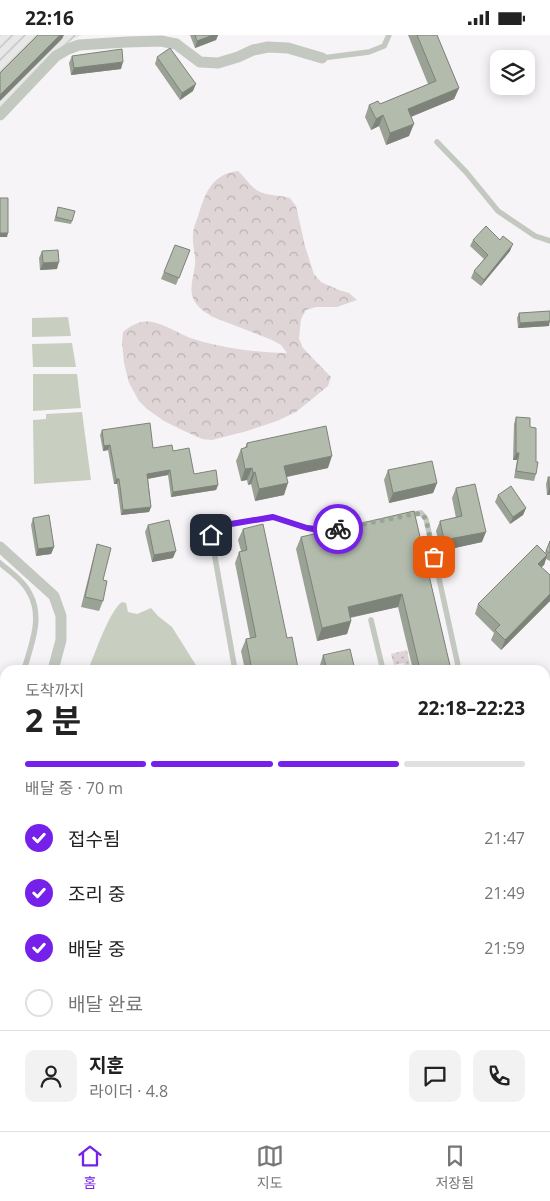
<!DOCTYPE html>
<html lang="ko">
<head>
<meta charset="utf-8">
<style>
	body { margin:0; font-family:"Open Sans","Noto Sans KR",sans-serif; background:#f2f2f2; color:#222; height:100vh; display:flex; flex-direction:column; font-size:19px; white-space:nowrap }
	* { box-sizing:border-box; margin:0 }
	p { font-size:16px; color:#767676 }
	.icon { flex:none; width:28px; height:28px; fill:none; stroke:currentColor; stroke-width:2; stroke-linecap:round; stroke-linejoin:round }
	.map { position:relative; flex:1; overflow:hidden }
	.drawer { position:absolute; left:0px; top:630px; width:550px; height:466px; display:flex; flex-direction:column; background:#fff; border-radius:15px 15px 0 0; box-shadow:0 2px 12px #0003 }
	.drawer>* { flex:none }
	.fabs { position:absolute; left:490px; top:15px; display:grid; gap:10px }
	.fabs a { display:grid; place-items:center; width:45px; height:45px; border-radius:10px; background:#fff; box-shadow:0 2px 12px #0003; font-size:25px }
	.pin { position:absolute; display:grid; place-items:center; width:42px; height:42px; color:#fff; margin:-21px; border-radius:10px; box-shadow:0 2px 8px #0006 }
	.courier { position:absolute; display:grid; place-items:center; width:50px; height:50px; margin:-25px; border:4px solid #7521ea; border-radius:50%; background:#fff; color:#222; box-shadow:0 1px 6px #0007 }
	.head em { font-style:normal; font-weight:700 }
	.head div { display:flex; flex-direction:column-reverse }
	.head { display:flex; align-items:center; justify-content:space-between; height:85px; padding:0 25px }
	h1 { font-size:32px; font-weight:700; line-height:38px }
	.bar { display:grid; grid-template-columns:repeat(4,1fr); gap:8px 5px; align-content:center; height:60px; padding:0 25px }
	.bar i { height:6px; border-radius:4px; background:#e0e0e0 }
	.bar .on { background:#7521ea }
	.bar p { grid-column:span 4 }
	.line { display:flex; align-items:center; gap:12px; padding:0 25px; border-top:1px solid #e0e0e0 }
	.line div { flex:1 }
	.round { display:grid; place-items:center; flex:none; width:52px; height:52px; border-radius:10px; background:#f2f2f2 }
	ol { padding:0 25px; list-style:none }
	li { display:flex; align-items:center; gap:15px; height:55px }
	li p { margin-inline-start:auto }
	li .icon { padding:5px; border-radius:50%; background:#7521ea; color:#fff; stroke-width:4 }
	li:last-child { color:#767676 }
	li i { width:28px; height:28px; border:2px solid #e0e0e0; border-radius:50% }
	.status { display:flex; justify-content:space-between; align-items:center; height:35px; padding:0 25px; background:#fff; direction:ltr }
	.status svg { height:14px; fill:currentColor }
	.tabs { display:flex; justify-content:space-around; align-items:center; height:70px; border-top:1px solid #e0e0e0; background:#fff; font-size:14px; color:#767676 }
	.tabs a { display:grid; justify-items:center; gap:2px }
	.tabs .on { color:#7521ea }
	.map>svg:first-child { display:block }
	.industrial { fill:url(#industrial-furrows) }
	.grass { fill:url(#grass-dots) }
	.forest { fill:url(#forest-crowns) }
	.water { fill:#c8cfc1 }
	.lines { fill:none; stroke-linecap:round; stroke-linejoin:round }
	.service { stroke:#c3c9c0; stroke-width:5.5 }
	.minor { stroke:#c3c9c0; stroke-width:11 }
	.tertiary { stroke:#c3c9c0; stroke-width:15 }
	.wall { fill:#9aa195 }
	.shaded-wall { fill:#7d8379 }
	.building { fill:#b3bbad; stroke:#7d8379 }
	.done { stroke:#99a593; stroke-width:5; stroke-dasharray:0 9 }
	.route { stroke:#7521ea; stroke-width:6 }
</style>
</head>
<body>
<div class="status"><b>22:16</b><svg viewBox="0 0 49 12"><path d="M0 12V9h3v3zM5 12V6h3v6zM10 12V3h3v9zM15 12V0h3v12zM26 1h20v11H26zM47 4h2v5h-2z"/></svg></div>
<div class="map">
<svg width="550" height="1096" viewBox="0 0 550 1096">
	<defs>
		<pattern id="industrial-furrows" width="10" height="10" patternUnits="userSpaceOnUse" patternTransform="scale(1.25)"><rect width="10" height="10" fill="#e8e7e7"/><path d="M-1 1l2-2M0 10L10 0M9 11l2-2" fill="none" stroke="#c0c0be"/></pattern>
		<pattern id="grass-dots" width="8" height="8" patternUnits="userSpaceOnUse" patternTransform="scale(1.25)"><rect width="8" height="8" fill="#dfd5d7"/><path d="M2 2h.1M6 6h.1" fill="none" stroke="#b9b2b2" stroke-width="1.8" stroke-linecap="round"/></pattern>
		<pattern id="forest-crowns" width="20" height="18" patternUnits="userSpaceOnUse" patternTransform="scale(1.25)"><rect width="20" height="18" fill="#dfd5d7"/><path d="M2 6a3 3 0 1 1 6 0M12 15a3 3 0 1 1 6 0" fill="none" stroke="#b9b2b2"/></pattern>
	</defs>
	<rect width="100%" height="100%" fill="#f7f4f7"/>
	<!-- industrial -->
	<path class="industrial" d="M 0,0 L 82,0 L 55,15 L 0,74 Z"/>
	<!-- grass -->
	<path class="grass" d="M 407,615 L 411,635 L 406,635 L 404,628 L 394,630 L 391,619 Z"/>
	<!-- forest -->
	<path class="forest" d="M 238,136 C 245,142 250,151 258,156 C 267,161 280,160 290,163 L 296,171 L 305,211 L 311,230 L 314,239 L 321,247 L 339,255 L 349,258 L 357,265 L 337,272 L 316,272 L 306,275 L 301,284 L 299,304 L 303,313 L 331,342 L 328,351 L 296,377 L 277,386 L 247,396 L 212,405 L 202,404 L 182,395 L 164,386 L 147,374 L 139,366 L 129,348 L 124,328 L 122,307 L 123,297 C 132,290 140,285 152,287 C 164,289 176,297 188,302 C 214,312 259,318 287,318 L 281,310 L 272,305 L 213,282 C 204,277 195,271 192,260 C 190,250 194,240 195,230 C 196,220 192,210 193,200 C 193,192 197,185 199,178 C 206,156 213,139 238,136 Z"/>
	<!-- water -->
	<path class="water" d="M 68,282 L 71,301 L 32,302 L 32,283 Z
		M 72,308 L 76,332 L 33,332 L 32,309 Z
		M 33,339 L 77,339 L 81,373 L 33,376 Z
		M 82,377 L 91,445 L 34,449 L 33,385 L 46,384 L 46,379 Z
		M 122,567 L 126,568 L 128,577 L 137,579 L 151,573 L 158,581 L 172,592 L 199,635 L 88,635 C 95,619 109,576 122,567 Z"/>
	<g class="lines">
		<!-- service -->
		<path class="service" d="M 322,23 L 369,17 L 384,11 L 389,0
			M 437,107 L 466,137 L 498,176 L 535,201 L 550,206
			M 408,480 L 421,478 L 426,484 L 459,635
			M 0,528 C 10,537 24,546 30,559 C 43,583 31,610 24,635
			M 371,585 L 383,635
			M 235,635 L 211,500 L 213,492 L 273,482 L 307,493 L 329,495 L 335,494
			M 545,960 L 550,956
			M 333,1096 L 334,1091"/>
		<!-- minor -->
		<path class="minor" d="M 0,80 L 56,21 L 68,14 L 79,10 L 127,7 L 161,6 L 176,9 L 200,27 L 218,28 L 238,22 L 253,15 L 268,12 L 288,13 L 322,23
			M 0,512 L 54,561 L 61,581 L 61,605 L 53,635
			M 4,707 L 3,722 L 5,736
			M 0,864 L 5,842"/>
		<!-- tertiary -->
		<path class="tertiary" d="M 0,996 L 5,998
			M 253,1091 L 258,1096"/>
	</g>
	<!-- wall -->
	<path class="wall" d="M 190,0 L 218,0 L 216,5 L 195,13 Z
		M 408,0 L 437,0 L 459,53 L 454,64 L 411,82 L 409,101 L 386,110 L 379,91 L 371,95 L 365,82 L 369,70 L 380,69 L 428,49 Z
		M 72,21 L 121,34 L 71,40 L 69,28 Z
		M 157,22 L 193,56 L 180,65 L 155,29 Z
		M 58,172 L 72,186 L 71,189 L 54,186 Z
		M 473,205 L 510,216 L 481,251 L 471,243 L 474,236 L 484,224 L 470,211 Z
		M 175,210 L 190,215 L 176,250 L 161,244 Z
		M 42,216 L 57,234 L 40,235 L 39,223 Z
		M 519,278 L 549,291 L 518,293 L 517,283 Z
		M 516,382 L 530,392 L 536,427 L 536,439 L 534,446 L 514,443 L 517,425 L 513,425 L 514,389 Z
		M 102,395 L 153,413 L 173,416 L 194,439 L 218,450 L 216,455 L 171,462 L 168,440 L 148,444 L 151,472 L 149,477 L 121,480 L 117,449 L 114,449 L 108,415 L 103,416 L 100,400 Z
		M 247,408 L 328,433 L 287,442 L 284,460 L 255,466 L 251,449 L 248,450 L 247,445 L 241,446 L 236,426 L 241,414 L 245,413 Z
		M 388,435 L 437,448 L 433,458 L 389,468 L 384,445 Z
		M 548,442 L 550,442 L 550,460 L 547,460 L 546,449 Z
		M 456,453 L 482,507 L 441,516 L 436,496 L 440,486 L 456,483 L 452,463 Z
		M 498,460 L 526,473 L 523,480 L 510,489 L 495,467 Z
		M 414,476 L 451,635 L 413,635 L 398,572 L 350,583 L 351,586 L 347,599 L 317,606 L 296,514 L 301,502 Z
		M 33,483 L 54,512 L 51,519 L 36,521 L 31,490 Z
		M 148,490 L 173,523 L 152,527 L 145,497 Z
		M 243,494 L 287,603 L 297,635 L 245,635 L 241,616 L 246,604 L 250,603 L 235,528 L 239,517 L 241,516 L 238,505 Z
		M 550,506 L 550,526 L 546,524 L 544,530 L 541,532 L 550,540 L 550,566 L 501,615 L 491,605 L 494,598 L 475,579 L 478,569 L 545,518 Z
		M 97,509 L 103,566 L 99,576 L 81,572 L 94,520 Z
		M 323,620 L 355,635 L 321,635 L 320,630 Z
		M 550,649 L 550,696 L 545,692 L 545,652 Z
		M 550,880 L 550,903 L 545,899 L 545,889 L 546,885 Z
		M 2,942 L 5,942 L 5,982 L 2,981 L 4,968 L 0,967 L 0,946 Z
		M 5,1022 L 5,1060 L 4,1061 L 0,1058 L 0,1029 Z
		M 84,1091 L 104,1091 L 101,1096 L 90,1096 Z"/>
	<!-- shaded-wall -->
	<path class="shaded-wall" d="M 60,0 L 64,0 L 62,4 L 0,66 L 0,60 Z
		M 213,0 L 218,0 L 216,5 L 195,13 L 197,6 Z
		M 123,27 L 121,34 L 71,40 L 74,33 Z
		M 196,49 L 193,56 L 180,65 L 182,58 Z
		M 459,53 L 454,64 L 403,85 L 408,74 Z
		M 383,80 L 379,91 L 371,95 L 376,84 Z
		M 414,89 L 409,101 L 386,110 L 390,98 Z
		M 0,198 L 8,198 L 7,202 L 0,202 Z
		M 513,209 L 510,216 L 481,251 L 484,245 Z
		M 59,227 L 57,234 L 40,235 L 43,228 Z
		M 550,286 L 549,291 L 518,293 L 520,288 Z
		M 110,410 L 108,415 L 103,416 L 104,411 Z
		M 516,418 L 519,418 L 517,425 L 513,425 Z
		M 332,421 L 328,433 L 280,443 L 284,431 Z
		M 252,433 L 247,445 L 241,446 L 245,434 Z
		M 170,435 L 168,440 L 146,444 L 147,439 Z
		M 255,437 L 251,449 L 248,450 L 253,438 Z
		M 116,444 L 119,444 L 117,449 L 114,449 Z
		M 288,448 L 284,460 L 255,466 L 259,454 Z
		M 437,448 L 433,458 L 389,468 L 393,458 Z
		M 218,450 L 216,455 L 171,462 L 173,457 Z
		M 549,453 L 550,453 L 550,460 L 547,460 Z
		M 151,472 L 149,477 L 121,480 L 123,475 Z
		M 526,473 L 523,480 L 510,489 L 513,482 Z
		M 486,497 L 482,507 L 441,516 L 444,505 Z
		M 54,512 L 51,519 L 36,521 L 38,514 Z
		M 176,516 L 173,523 L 152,527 L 154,520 Z
		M 547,520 L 544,530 L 534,539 L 538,529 Z
		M 402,559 L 398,572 L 343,584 L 348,572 Z
		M 550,559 L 550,566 L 501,615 L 505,605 Z
		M 351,586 L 347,599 L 317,606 L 322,593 Z
		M 550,990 L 550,997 L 545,998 L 545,991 Z
		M 102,1091 L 104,1091 L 101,1096 L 99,1096 Z
		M 414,1091 L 439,1091 L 438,1093 L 400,1096 L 350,1096 Z"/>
	<!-- building -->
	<path class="building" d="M 38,0 L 60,0 L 0,60 L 0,38 Z
		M 195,0 L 213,0 L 197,6 Z
		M 417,0 L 437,0 L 459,53 L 408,74 L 414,89 L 390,98 L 383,80 L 376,84 L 369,70 L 378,66 L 380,69 L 436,46 Z
		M 170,13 L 196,49 L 182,58 L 157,22 Z
		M 122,14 L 123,27 L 74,33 L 72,21 Z
		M 0,163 L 8,163 L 8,198 L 0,198 Z
		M 58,172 L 75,176 L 72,186 L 56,182 Z
		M 486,191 L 500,205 L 503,201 L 513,209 L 484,245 L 474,236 L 488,220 L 473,205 Z
		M 175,210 L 190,215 L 179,243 L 164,237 Z
		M 58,215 L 59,227 L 43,228 L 42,216 Z
		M 550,276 L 550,286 L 520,288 L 519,278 Z
		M 516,382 L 530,383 L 530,392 L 536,393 L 536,427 L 538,427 L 536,439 L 516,436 L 519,418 L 516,418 Z
		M 150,388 L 153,413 L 172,410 L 173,416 L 189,413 L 194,439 L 216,435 L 218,450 L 173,457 L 170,435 L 147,439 L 151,472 L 123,475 L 119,444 L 116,444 L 110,410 L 104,411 L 102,395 Z
		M 326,391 L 332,421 L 284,431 L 288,448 L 259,454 L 255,437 L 253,438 L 252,433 L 245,434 L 241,414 L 247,412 L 247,408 Z
		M 432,426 L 437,448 L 393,458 L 388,435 Z
		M 548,442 L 550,442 L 550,453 L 549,453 Z
		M 475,449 L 486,497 L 444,505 L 440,486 L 462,481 L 456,453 Z
		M 511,451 L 526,473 L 513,482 L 498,460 Z
		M 414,476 L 451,635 L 420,635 L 402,559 L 348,572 L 351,586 L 322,593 L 301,502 Z
		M 49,480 L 54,512 L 38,514 L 33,483 Z
		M 169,485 L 176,516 L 154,520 L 148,490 Z
		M 263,489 L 287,603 L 292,602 L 298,633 L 293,634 L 293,635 L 252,635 L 246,604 L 256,602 L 239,517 L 247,515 L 243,494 Z
		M 550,506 L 550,518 L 546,516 Z
		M 97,509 L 111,513 L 103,545 L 107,546 L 103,566 L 85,562 Z
		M 537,510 L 547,520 L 538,529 L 550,540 L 550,559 L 505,605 L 495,595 L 500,590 L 478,569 Z
		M 350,614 L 355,635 L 327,635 L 323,620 Z
		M 548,648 L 550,649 L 550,682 L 545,678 L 545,652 Z
		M 550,880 L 550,888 L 546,885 Z
		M 2,942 L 5,942 L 5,959 L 0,958 L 0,951 Z
		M 545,975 L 550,975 L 550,990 L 545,991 Z
		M 5,1022 L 5,1048 L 0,1045 L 0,1029 Z
		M 46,1091 L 69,1091 L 66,1096 L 42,1096 Z
		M 126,1091 L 219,1091 L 226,1096 L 122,1096 Z
		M 350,1091 L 414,1091 L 350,1096 Z"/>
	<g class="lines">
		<!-- done -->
		<path class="done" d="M 338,494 L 421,478 L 426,484 L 434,522"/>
		<!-- route -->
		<path class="route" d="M 211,500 L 213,492 L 273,482 L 307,493 L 329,496 L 338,494"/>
	</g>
</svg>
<div class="fabs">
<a><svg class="icon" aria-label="layers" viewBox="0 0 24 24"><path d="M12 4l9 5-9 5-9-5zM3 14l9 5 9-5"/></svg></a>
</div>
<div class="pin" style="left:434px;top:522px;background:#ea580c"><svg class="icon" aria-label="bag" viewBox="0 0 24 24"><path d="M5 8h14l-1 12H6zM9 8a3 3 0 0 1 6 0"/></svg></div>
<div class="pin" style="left:211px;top:500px;background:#1f2937"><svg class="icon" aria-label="home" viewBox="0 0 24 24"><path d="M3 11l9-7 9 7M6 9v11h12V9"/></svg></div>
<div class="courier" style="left:338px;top:494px"><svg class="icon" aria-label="bike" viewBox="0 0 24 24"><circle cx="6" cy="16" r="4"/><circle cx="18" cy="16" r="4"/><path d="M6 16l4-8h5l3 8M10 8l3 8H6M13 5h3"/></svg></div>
<section class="drawer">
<div class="head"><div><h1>2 분</h1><p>도착까지</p></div><em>22:18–22:23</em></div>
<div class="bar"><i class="on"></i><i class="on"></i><i class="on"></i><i></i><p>배달 중 · 70 m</p></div>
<ol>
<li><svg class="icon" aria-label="check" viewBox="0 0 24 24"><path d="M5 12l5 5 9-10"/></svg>접수됨<p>21:47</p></li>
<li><svg class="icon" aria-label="check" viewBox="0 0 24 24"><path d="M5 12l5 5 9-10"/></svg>조리 중<p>21:49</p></li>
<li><svg class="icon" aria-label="check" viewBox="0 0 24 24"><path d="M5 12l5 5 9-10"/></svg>배달 중<p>21:59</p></li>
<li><i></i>배달 완료</li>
</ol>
<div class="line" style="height:90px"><a class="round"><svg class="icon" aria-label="person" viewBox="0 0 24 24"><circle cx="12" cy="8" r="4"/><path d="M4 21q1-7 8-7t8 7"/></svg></a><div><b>지훈</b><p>라이더 · 4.8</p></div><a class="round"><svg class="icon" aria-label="chat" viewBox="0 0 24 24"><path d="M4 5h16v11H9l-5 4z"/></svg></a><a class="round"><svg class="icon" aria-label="phone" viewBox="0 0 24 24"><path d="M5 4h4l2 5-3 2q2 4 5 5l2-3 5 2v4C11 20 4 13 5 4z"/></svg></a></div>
</section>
</div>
<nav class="tabs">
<a class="on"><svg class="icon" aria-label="home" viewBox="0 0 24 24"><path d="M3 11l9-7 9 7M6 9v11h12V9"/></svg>홈</a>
<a><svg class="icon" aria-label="map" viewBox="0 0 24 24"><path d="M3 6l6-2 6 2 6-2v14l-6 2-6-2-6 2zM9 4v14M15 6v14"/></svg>지도</a>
<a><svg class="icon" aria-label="saved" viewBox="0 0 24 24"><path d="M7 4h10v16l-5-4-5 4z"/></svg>저장됨</a>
</nav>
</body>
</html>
